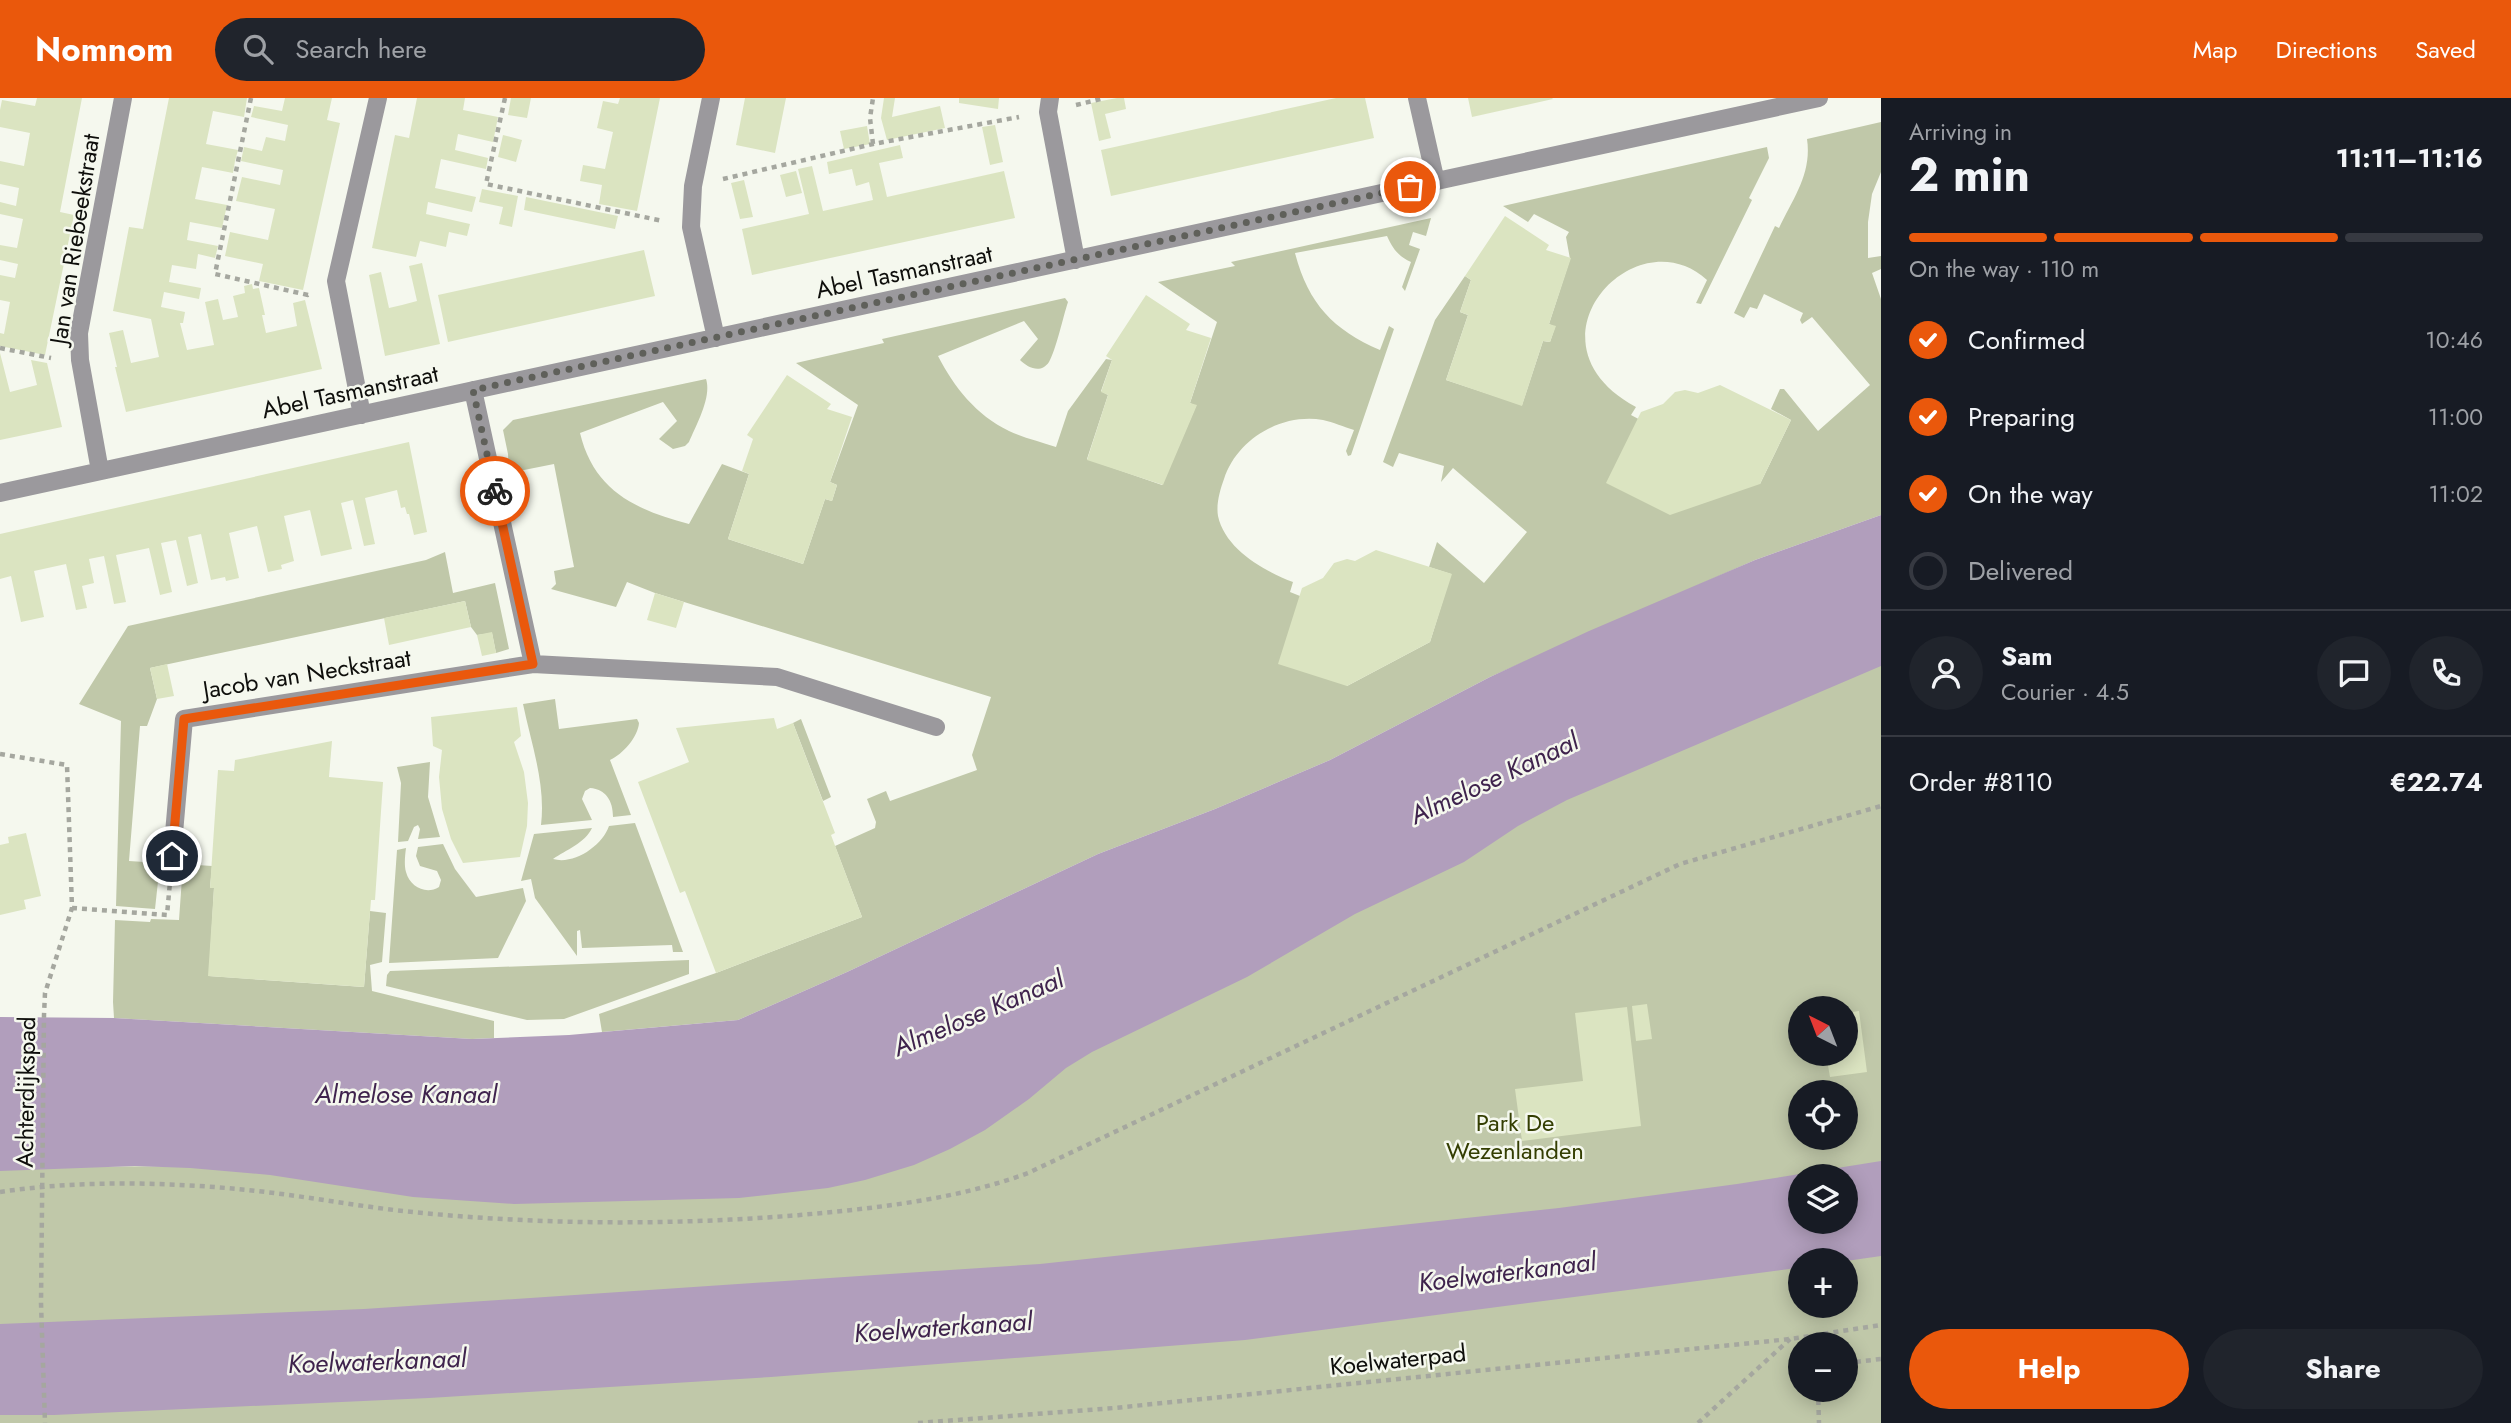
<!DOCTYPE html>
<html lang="en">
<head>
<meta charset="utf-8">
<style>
	body { margin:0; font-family:Jost,sans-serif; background:#20242c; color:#f1f3f6; height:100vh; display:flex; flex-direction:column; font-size:26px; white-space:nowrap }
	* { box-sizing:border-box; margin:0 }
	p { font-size:23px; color:#9ea1a6 }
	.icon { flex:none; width:38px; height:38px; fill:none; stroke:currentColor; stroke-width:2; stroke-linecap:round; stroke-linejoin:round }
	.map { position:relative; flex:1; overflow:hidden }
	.panel { display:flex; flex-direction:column; background:#171b24; width:630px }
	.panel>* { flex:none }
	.needle { width:46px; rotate:318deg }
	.buttons { position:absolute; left:1788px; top:898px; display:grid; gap:14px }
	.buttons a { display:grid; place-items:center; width:70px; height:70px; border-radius:50%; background:#171b24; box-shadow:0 4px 18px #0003; font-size:35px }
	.pin { position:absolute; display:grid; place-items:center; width:60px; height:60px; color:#fff; margin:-30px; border:4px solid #fff; border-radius:50%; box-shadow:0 2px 7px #0007 }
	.courier { position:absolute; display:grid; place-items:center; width:70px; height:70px; margin:-35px; border:5px solid #ea580c; border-radius:50%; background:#fff; color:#222; box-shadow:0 2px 9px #0007 }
	.summary em { font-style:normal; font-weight:700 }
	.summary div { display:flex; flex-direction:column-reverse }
	.summary { display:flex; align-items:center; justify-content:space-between; height:119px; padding:0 28px }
	h1 { font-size:46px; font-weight:700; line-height:52px }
	.bar { display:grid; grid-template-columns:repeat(4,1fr); gap:10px 7px; align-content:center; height:84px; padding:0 28px }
	.bar i { height:9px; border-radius:5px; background:#363941 }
	.bar .active { background:#ea580c }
	.bar p { grid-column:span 4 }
	.line { display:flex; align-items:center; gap:18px; padding:0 28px; border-top:2px solid #363941 }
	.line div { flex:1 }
	.round { display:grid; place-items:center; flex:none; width:74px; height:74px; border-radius:37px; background:#20242c }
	ol { padding:0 28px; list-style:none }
	li { display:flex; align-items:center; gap:21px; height:77px }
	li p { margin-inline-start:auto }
	li .icon { padding:7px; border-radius:50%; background:#ea580c; color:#fff; stroke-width:4 }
	li:last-child { color:#9ea1a6 }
	li i { width:38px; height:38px; border:4px solid #363941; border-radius:50% }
	.button { display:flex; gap:14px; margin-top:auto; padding:14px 28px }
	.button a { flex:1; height:80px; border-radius:42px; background:#ea580c; color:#fff; font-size:28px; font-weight:700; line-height:80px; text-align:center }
	.button a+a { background:#20242c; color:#f1f3f6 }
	header { display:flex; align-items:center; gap:42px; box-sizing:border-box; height:98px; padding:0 35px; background:#ea580c; color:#fff }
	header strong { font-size:33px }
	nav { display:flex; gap:38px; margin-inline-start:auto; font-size:24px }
	.search { width:490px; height:63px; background:#20242c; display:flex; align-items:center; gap:18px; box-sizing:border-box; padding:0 24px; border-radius:38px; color:#9ea1a6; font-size:26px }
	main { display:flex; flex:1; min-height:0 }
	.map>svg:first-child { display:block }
	.green { fill:#c0c8a9; fill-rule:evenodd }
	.water { fill:#b19ebc; fill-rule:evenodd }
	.building { fill:#dbe4c1 }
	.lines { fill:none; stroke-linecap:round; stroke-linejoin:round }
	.path { stroke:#a5a79f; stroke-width:4.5; stroke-dasharray:5 5; stroke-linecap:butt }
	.minor { stroke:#9b999d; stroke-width:18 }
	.done { stroke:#5f605a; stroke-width:7; stroke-dasharray:0 12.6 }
	.route { stroke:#ea580c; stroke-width:9 }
	.labels { text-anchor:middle; stroke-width:5; stroke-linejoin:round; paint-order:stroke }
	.street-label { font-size:24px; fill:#0e0e0b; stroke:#f5f8ee }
	.park-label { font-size:24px; fill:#343e02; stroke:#f5f8ee }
	.water-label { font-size:26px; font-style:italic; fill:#3f234d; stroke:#f5f8ee }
</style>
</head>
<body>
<header>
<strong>Nomnom</strong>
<div class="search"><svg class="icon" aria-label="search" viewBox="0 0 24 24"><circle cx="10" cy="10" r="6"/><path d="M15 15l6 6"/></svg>Search here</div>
<nav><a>Map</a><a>Directions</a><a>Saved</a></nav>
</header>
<main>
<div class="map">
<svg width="1881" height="1325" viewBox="0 0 1881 1325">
	<rect width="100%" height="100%" fill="#f5f8ee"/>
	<!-- green -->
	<path class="green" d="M 1881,24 L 1881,74 L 1872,96 L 1868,124 L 1868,160 L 1881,158 L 1881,171 L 1872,175 L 1881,201 L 1881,417 L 1755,462 L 1490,579 L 1330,662 L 1215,711 L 1098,756 L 847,874 L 738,922 L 602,934 L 599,916 L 716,875 L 862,819 L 835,748 L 875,730 L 876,724 L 867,701 L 886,693 L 890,703 L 977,672 L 972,657 L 991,599 L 655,495 L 627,484 L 616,509 L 551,491 L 556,486 L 554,473 L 574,469 L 554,366 L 509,375 L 508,356 L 503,332 L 513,322 L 706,281 C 712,299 696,327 689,344 L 685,348 L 673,351 L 659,341 L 677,323 L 663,304 L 580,335 C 594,393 636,412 689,426 L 722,366 L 749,376 L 728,441 L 803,466 L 825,401 L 832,403 L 837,387 L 830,384 L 858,307 L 796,265 L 884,245 L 882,241 L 1065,200 L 1068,204 C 1063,219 1056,252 1049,264 C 1041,276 1028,270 1020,262 L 1038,241 L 1024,223 L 938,258 C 954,289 976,317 1009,333 C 1024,340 1041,344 1056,349 L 1068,313 L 1106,261 L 1112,262 L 1101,293 L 1108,297 L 1087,361 L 1162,387 L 1196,308 L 1190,305 L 1217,224 L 1158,184 L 1235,168 L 1231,164 L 1431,120 L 1426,138 L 1413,134 L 1409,147 L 1420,151 L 1405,193 L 1402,189 L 1411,164 C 1398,158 1393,151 1387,138 L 1295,155 C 1308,205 1333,232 1380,252 L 1389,228 L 1394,231 L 1351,357 L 1348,358 L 1346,353 L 1354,332 C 1344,329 1333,324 1323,322 C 1281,315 1237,341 1224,381 C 1220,392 1216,406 1218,418 C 1225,451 1264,473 1293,484 L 1290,494 L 1300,498 L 1347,588 L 1430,544 L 1451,476 L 1429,469 L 1437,444 L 1484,485 L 1527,434 L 1453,370 L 1441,384 L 1444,368 L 1399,355 L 1393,369 L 1383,364 L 1435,222 L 1465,178 L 1471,182 L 1460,214 L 1468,217 L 1446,282 L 1522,307 L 1543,243 L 1550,244 L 1555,229 L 1549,226 L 1570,161 L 1566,139 L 1569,134 L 1534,116 L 1528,124 L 1503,108 L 1767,49 L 1769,60 L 1749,100 L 1752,102 L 1701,206 L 1696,205 L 1697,203 L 1707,182 C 1635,116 1517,245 1636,309 L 1631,317 L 1760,386 L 1791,322 L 1771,311 L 1780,291 L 1784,291 L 1818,333 L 1870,287 L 1812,219 L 1802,226 L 1800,222 L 1803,215 L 1764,196 L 1757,211 L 1750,209 L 1744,220 L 1734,215 L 1775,128 L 1779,130 C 1794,99 1812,75 1807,41 Z
		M 445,454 L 453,495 L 495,485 L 509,551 L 496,555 L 492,535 L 477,537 L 471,529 L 465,503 L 150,570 L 157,601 L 147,628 L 140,628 L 129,763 L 160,765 L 155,811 L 116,808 L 121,623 L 79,606 L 128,528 L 426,462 Z
		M 1881,553 L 1881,1325 L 0,1325 L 0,1069 L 828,1065 L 1681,634 ZM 1801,910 L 1846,910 L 1846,956 L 1801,956 ZM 1801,994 L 1846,994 L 1846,1040 L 1801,1040 ZM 1801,1078 L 1846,1078 L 1846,1124 L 1801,1124 ZM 1801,1162 L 1846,1162 L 1846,1208 L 1801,1208 ZM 1801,1246 L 1846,1246 L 1846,1292 L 1801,1292 Z
		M 555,601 L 559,631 L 637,621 L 639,625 C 638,639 623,656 610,662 L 631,717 L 613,719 C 613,703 606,691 590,690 L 585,693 L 582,701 L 592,722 L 541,727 C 546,686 531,645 523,606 Z
		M 801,621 L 831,699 L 823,703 L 793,625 Z
		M 430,664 L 428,699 L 440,739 L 418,741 L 420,731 L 418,727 L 414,729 L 408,743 L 398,744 L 401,685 L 397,669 Z
		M 635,725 L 683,854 L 673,854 L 672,847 L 582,850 L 580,832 L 577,833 L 577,858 L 535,800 L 531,781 L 521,783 L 534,736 L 592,730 C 585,745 566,752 553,761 C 574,767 602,748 609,728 Z
		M 443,746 L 455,771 L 476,799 L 523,790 L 526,803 L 498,860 L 389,865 L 397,752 L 406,750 C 405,758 404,767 406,774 C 410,789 426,797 439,789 L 441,782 L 437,773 L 420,768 L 416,758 L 418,749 Z
		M 183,766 L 212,768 L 210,790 L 214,790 L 209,878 L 364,889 L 370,813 L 386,815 L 382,864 L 370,867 L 372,893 L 494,923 L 494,940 L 472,941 L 114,920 L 113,904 L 115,822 L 150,824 L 151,821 L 179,822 Z
		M 689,862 L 689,876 L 564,921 L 527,922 L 386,888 L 387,877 L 390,873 Z"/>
	<!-- water -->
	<path class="water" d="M 1881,417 L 1881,568 L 1567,702 L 1518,728 L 1464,764 L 1355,816 L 1247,879 L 1092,954 L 1066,970 L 1029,1001 L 985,1032 L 950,1051 L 914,1067 L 865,1082 L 828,1090 L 739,1100 L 514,1106 L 413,1099 L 270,1077 L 190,1070 L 135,1068 L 0,1073 L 0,919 L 114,920 L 472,941 L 569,937 L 738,922 L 847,874 L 1098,756 L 1215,711 L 1330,662 L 1490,579 L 1589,533 L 1755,462 Z
		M 1881,1063 L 1881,1158 L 1846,1163 L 1801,1162 L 1801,1169 L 1789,1171 L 1245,1242 L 771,1279 L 429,1300 L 54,1317 L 0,1317 L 0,1226 L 364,1211 L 1040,1166 L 1559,1110 L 1737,1086 ZM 1846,1078 L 1846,1124 L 1801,1124 L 1801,1078 Z"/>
	<!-- building -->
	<path class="building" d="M 37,0 L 82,0 L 60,114 L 74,117 L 45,257 L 0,248 L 0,235 L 4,236 L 10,204 L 0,202 L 0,177 L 15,180 L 18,166 L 0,162 L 0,147 L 17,150 L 23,121 L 0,116 L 0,104 L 16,108 L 19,90 L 0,86 L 0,63 L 24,68 L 30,35 L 0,29 L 0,12 L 2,2 L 35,8 Z
		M 169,0 L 247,0 L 244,19 L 213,13 L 206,46 L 238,52 L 235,63 L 233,75 L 202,69 L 195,101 L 227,107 L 222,130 L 190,124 L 187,142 L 218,148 L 215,160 L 198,156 L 196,171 L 172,167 L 169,184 L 201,190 L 199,201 L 164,194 L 161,209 L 185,214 L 183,225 L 180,225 L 187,252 L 214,247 L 205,204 L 218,201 L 223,222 L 238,219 L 233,198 L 245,195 L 244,188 L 252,186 L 253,191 L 259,190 L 265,217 L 262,217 L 266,235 L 297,228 L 293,205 L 305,202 L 322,271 L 126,314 L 115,269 L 117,269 L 109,235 L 123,232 L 131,265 L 159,259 L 151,221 L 113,213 L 129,129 L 143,131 Z
		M 285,0 L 332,0 L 327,22 L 340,25 L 303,192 L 259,183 L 263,166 L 225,158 L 230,134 L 268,142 L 275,111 L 236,103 L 242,79 L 280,87 L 283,72 L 241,63 L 244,49 L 262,53 L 266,39 L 285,43 L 288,27 L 251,19 L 254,8 L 282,13 Z
		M 417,0 L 465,0 L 463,12 L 498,19 L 493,44 L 458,36 L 455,52 L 488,60 L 486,71 L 441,61 L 435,90 L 476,99 L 472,114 L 428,104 L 426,116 L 470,126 L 467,138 L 449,134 L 446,149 L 420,143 L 416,159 L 372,150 L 395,37 L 409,40 Z
		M 511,0 L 531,0 L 527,20 L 508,17 Z
		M 620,0 L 660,0 L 637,113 L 599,106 L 602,87 L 580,83 L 583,67 L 605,71 L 613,34 L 597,30 L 603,3 L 618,6 Z
		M 745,0 L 786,0 L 775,55 L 736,47 Z
		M 884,0 L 895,0 L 892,19 L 940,8 L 945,30 L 887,42 L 881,20 Z
		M 959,0 L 999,0 L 998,11 L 959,5 Z
		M 1117,0 L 1124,0 L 1126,11 L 1105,16 L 1111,40 L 1099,43 L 1091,5 Z
		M 1336,0 L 1365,0 L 1374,40 L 1111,98 L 1101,52 Z
		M 1468,0 L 1552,0 L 1553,1 L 1472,19 Z
		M 995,27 L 1003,64 L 990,67 L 982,29 Z
		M 867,28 L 870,46 L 844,51 L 840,33 Z
		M 503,37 L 522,42 L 516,64 L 498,59 Z
		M 900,47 L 903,60 L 879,65 L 887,99 L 1004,73 L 1015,120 L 752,177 L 742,131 L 809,116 L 798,71 L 812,68 L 823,113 L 873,102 L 869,84 L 856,88 L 852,71 L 829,76 L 827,64 Z
		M 796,73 L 802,95 L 786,99 L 780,77 Z
		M 744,82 L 753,119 L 740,121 L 731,85 Z
		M 482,91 L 518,98 L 512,129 L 499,126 L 503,109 L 479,104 Z
		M 526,99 L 618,118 L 615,131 L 524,112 Z
		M 1505,118 L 1549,147 L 1546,152 L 1571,160 L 1549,226 L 1556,228 L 1550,244 L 1543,243 L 1522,308 L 1446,282 L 1468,217 L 1460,214 L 1471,182 L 1465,178 Z
		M 644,152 L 655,198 L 448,244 L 438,197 Z
		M 422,165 L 440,246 L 385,258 L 369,177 L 381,174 L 389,210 L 402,207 L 417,203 L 409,168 Z
		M 1146,197 L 1190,226 L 1186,232 L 1211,240 L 1190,305 L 1197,307 L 1163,387 L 1087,362 L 1108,297 L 1101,294 L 1112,262 L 1106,258 Z
		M 0,255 L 10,294 L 37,287 L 31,262 L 47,265 L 62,329 L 0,342 Z
		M 787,277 L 831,306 L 827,311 L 852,319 L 830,384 L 837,387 L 832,403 L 825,401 L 803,466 L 728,441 L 749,376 L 742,373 L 753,341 L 747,337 Z
		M 1720,287 L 1791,322 L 1760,386 L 1670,417 L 1606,385 L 1641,314 L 1663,306 L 1675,294 L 1685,292 L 1698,295 Z
		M 409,344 L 427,434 L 414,437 L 409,416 L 407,416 L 405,409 L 401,410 L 397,392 L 365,400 L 375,446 L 364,448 L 353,402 L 341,405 L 352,451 L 321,458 L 310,412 L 284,418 L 294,463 L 281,467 L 282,471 L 268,474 L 257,428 L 229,435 L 239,480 L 226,483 L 225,479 L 211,482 L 201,436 L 188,439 L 198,485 L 187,488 L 176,442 L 161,445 L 172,494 L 160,497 L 149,450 L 116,457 L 126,504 L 114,506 L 104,458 L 89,461 L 94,485 L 82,488 L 87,510 L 76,512 L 66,466 L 34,473 L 44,519 L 21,524 L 11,478 L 0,481 L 0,436 Z
		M 1376,452 L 1452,476 L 1430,544 L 1347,588 L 1278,566 L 1302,490 L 1323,480 L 1334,465 L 1347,461 L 1355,463 Z
		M 655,495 L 684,504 L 676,530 L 647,522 Z
		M 465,503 L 471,529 L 389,547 L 384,520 Z
		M 492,534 L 496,555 L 482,558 L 477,537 Z
		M 167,566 L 174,598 L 157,601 L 150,570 Z
		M 517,609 L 521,638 L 514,644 L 524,674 L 528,705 L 527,728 L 520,759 L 463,765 L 451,741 L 442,711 L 439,679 L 442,652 L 433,648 L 431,619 Z
		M 774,620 L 777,631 L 793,625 L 835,735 L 831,737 L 862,819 L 716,875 L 685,793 L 680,795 L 638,684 L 689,664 L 676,630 Z
		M 332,643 L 329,679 L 383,684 L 375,802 L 371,802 L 364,889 L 208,878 L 214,790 L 210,790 L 218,672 L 234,673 L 235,662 Z
		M 26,735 L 41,798 L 24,802 L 26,811 L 0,817 L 0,747 L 9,745 L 8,739 Z
		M 1647,906 L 1652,941 L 1636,943 L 1632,908 Z
		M 1627,909 L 1641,1028 L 1522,1043 L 1515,991 L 1583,983 L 1575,915 Z
		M 1859,913 L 1867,974 L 1830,979 L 1826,956 L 1846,956 L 1846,915 Z"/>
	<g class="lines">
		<!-- path -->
		<path class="path" d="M 251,0 L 215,176 L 308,197 L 311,195
			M 505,0 L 486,86 L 663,123
			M 1076,7 L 1105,0
			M 873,46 L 870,20 L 873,0
			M 723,81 L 873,46 L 1019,19
			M 0,250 L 51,260
			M 0,656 L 67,667 L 72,810 L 45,895 L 44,917 L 41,1205 L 45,1325
			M 72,810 L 167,817 L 170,784
			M 0,1094 C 79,1082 168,1084 248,1092 C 297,1097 345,1106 394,1112 C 529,1127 665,1128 800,1117 C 877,1110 955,1102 1028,1075 L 1680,766 L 1881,708
			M 1814,1238 L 1815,1246
			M 1846,1265 L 1881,1261
			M 1818,1292 L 1819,1325
			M 918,1325 L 1114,1310 L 1790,1241 L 1881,1227
			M 1698,1325 L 1790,1241"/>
		<!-- minor -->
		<path class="minor" d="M 711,0 L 693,88 L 691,129 L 716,240
			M 1050,0 L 1048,14 L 1076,162
			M 1417,0 L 1436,84
			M 362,317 L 336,183 L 378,0
			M 100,373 L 80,262 L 79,235 L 123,0
			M 0,395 L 1819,0
			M 533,566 L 777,579 L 936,629
			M 172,758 L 184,621 L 533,566 L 473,292"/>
	</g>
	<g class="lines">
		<!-- done -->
		<path class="done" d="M 495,393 L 473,292 L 1410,89"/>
		<!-- route -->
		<path class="route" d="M 172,758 L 184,621 L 533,566 L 495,393"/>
	</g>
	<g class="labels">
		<!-- street labels -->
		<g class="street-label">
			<text transform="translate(75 141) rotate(-81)" y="8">Jan van Riebeekstraat</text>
			<text transform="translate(904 174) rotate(-12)" y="8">Abel Tasmanstraat</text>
			<text transform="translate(350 294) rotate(-12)" y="8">Abel Tasmanstraat</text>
			<text transform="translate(307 576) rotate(-9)" y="8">Jacob van Neckstraat</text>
			<text transform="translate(26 994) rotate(-89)" y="8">Achterdijkspad</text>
			<text transform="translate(1398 1262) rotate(-6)" y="8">Koelwaterpad</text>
		</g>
		<!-- park labels -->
		<g class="park-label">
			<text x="1515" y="1033">Park De<tspan x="1515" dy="28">Wezenlanden</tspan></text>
		</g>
		<!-- water labels -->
		<g class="water-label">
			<text transform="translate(1494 680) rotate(-25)" y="9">Almelose Kanaal</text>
			<text transform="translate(978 915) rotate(-23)" y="9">Almelose Kanaal</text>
			<text x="406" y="1005">Almelose Kanaal</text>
			<text transform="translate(1507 1174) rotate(-7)" y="9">Koelwaterkanaal</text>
			<text transform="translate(943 1229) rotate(-4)" y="9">Koelwaterkanaal</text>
			<text transform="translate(377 1263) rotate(-2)" y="9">Koelwaterkanaal</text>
		</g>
	</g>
</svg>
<div class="buttons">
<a><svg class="needle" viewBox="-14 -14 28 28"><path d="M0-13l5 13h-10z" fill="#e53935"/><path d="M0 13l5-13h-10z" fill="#9ea1a6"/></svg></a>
<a><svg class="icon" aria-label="locate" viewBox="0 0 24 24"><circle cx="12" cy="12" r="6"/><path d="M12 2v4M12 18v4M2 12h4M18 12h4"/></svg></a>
<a><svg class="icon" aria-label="layers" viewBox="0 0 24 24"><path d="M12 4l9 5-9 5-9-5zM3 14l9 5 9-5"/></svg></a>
<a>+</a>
<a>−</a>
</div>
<div class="pin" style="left:1410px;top:89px;background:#ea580c"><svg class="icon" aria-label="bag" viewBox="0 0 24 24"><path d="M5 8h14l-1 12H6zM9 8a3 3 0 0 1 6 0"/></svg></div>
<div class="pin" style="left:172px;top:758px;background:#1f2937"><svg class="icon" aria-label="home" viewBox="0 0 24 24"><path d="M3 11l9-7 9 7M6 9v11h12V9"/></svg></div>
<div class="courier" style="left:495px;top:393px"><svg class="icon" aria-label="bike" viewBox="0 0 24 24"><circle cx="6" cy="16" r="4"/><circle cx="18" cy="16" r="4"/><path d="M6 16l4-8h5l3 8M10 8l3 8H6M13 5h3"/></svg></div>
</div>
<section class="panel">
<div class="summary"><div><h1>2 min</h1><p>Arriving in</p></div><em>11:11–11:16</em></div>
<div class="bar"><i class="active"></i><i class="active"></i><i class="active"></i><i></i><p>On the way · 110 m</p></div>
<ol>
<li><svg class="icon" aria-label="check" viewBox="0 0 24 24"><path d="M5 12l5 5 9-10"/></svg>Confirmed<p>10:46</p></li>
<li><svg class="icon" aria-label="check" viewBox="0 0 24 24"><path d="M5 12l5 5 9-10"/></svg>Preparing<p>11:00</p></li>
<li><svg class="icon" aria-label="check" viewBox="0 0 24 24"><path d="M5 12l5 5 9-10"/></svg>On the way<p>11:02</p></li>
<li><i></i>Delivered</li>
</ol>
<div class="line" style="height:126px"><a class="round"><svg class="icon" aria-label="person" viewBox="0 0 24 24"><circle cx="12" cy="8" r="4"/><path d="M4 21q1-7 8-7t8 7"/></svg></a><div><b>Sam</b><p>Courier · 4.5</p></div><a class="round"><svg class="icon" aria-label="chat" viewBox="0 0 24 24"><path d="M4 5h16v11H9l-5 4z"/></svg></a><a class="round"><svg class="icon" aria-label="phone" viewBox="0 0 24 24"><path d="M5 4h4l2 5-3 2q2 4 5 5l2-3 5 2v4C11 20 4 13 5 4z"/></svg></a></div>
<div class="line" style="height:91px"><div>Order #8110</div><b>€22.74</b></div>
<div class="button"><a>Help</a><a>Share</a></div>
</section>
</main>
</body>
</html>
